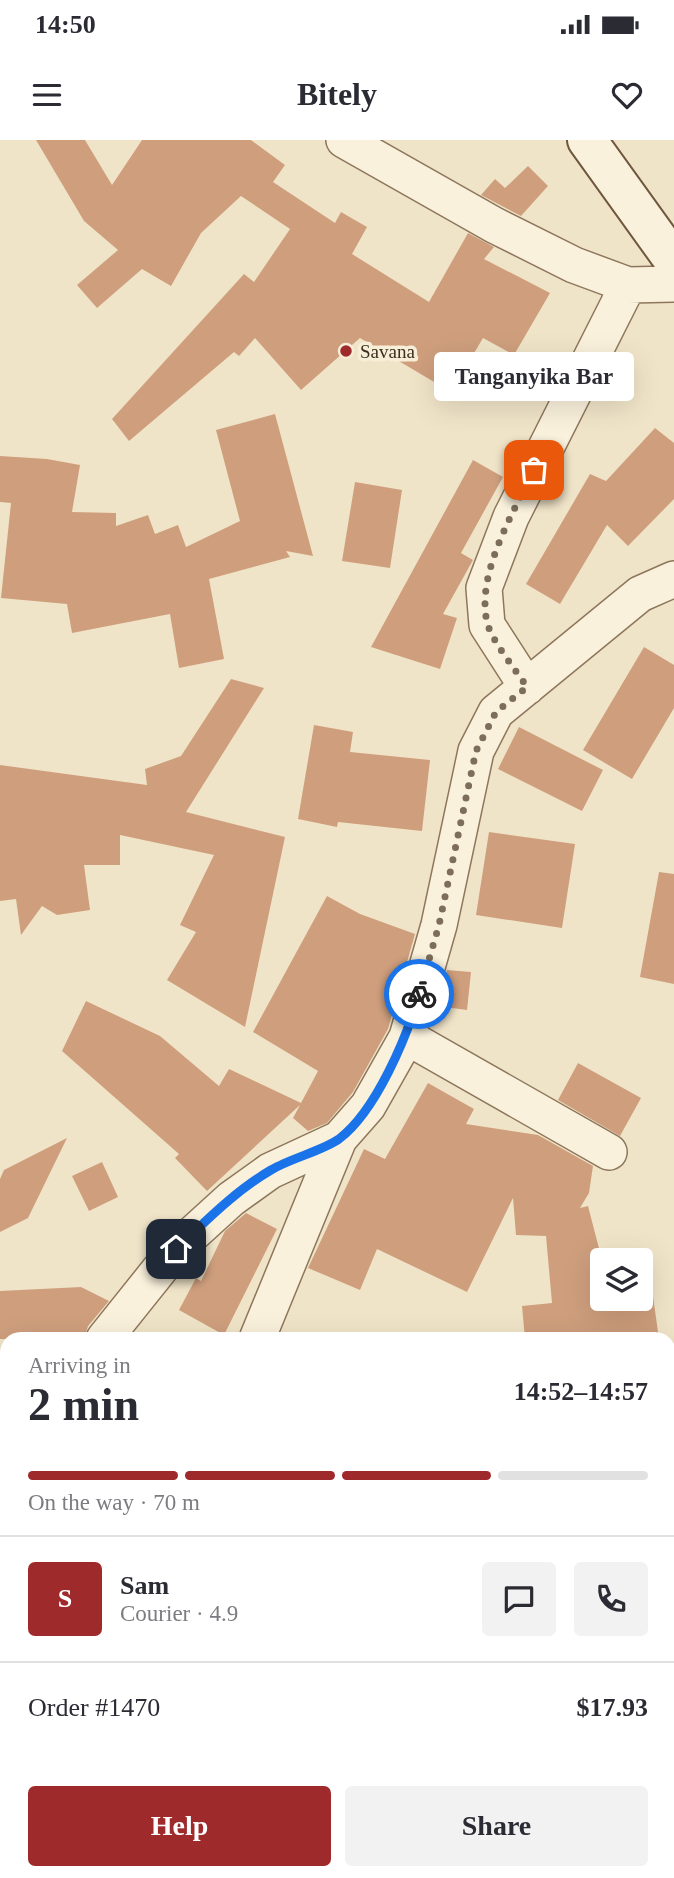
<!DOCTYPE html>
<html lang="en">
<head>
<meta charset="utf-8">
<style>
	body { margin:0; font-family:Georgia,serif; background:#f2f2f3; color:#2b2b33; height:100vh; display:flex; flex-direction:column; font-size:26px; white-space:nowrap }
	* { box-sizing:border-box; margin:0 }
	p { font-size:23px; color:#7c7c81 }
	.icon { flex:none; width:38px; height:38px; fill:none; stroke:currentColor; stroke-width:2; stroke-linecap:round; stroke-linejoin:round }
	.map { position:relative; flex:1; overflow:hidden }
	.panel { position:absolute; left:0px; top:1192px; width:676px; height:548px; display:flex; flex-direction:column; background:#fff; border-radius:21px 21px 0 0; box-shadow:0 7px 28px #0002 }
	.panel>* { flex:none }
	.tools { position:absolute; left:590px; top:1108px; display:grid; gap:14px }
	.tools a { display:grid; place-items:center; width:63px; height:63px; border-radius:7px; background:#fff; box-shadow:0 7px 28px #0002; font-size:35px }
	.pin { position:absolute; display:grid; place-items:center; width:60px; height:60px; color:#fff; margin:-30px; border-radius:14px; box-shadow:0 4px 10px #0006 }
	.courier { position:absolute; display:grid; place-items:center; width:70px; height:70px; margin:-35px; border:5px solid #1a73e8; border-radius:50%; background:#fff; color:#222; box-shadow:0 2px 9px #0007 }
	.bubble { position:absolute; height:49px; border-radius:7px; background:#fff; box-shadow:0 7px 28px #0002; font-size:23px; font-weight:800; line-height:49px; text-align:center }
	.headline em { font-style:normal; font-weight:800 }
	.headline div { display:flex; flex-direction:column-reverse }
	.headline { display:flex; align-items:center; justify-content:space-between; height:119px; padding:0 28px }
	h1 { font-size:46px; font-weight:800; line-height:52px }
	.bar { display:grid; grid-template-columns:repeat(4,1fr); gap:10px 7px; align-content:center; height:84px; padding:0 28px }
	.bar i { height:9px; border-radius:5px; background:#e1e1e2 }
	.bar .current { background:#9e2a2b }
	.bar p { grid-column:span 4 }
	.line { display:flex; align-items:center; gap:18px; padding:0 28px; border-top:2px solid #e1e1e2 }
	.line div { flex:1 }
	.round { display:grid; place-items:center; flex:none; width:74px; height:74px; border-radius:7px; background:#f2f2f3 }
	.cta { display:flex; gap:14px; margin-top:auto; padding:14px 28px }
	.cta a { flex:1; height:80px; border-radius:7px; background:#9e2a2b; color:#fff; font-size:28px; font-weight:800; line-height:80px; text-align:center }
	.cta a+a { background:#f2f2f3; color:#2b2b33 }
	.status { display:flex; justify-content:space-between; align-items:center; height:49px; padding:0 35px; background:#fff; direction:ltr }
	.status svg { height:19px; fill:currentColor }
	header { display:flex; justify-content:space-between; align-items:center; height:91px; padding:0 28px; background:#fff; font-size:32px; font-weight:800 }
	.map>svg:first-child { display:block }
	.building { fill:#cf9f7d }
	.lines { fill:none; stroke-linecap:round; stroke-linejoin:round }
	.street-casing { stroke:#8d765c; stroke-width:38 }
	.secondary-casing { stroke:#6f573f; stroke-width:42 }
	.street { stroke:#faf1dc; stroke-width:35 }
	.secondary { stroke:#faf1dc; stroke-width:38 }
	.done { stroke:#7c6e5b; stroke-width:7; stroke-dasharray:0 12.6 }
	.route { stroke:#1a73e8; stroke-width:9 }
	.poi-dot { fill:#9e2a2b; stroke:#f7eed8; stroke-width:2.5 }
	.labels { text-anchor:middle; stroke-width:7; stroke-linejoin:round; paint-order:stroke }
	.poi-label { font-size:19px; fill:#3d2e20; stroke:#f7eed8; text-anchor:start }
</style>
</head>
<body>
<div class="status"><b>14:50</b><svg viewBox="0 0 49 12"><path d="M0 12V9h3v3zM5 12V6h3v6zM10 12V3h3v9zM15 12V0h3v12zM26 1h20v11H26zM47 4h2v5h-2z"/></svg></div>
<header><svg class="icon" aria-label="menu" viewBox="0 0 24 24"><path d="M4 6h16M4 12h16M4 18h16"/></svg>Bitely<svg class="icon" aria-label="heart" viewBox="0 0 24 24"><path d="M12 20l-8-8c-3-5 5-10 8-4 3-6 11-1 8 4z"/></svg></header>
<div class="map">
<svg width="674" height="1738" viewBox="0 0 674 1738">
	<rect width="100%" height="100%" fill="#f0e4c8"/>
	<!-- building -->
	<path class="building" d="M 36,0 L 85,0 L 112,45 L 142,0 L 251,0 L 285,25 L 273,42 L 335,83 L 341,72 L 367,87 L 352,114 L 429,162 L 468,93 L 494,107 L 484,119 L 550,153 L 514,215 L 483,198 L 451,252 L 360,198 L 301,250 L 255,198 L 239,216 L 234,212 L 129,301 L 112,279 L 244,134 L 254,142 L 290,89 L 241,56 L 201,93 L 171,146 L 142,129 L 97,168 L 77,145 L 118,110 L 84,81 Z
		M 528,26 L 548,46 L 521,76 L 481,55 L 495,39 L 505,48 Z
		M 275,274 L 313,416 L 286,411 L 290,417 L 209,439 L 224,519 L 179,528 L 170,474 L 72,493 L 67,464 L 1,458 L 11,363 L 0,362 L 0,316 L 47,319 L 80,325 L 72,372 L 116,373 L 116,386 L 148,375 L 155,394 L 178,385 L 186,407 L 240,381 L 216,290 Z
		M 655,288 L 674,303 L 674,359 L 628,406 L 607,385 L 560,464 L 526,444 L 590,334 L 606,341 Z
		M 473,320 L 503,337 L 461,413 L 473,420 L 443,474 L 457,478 L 440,529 L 371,507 Z
		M 355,342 L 402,350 L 390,428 L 342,421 Z
		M 644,507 L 674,525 L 674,568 L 632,639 L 583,610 Z
		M 231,539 L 264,548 L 186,672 L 285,697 L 245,887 L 167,840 L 196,792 L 180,785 L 214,715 L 120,695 L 120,725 L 84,725 L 90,770 L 57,775 L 42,766 L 21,795 L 16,759 L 0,761 L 0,625 L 147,645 L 145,629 L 181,616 Z
		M 314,585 L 353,592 L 350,612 L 430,620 L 422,691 L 338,682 L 337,687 L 298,679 Z
		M 519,587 L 603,630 L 582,671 L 498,629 Z
		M 489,692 L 575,704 L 562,788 L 476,775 Z
		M 659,732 L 674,734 L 674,844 L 640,837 Z
		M 327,756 L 360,774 L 415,794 L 388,889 L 353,952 L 327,983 L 308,991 L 293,978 L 300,965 L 207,1051 L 175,1018 L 179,1014 L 62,911 L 86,861 L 160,896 L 219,946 L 229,929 L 301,963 L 318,931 L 253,892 Z
		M 447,830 L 471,832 L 467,870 L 437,866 Z
		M 578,923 L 641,958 L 620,996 L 558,960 Z
		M 428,943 L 474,969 L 466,984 L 538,995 L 593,1026 L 589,1053 L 580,1068 L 588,1066 L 602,1120 L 602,1158 L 640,1158 L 640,1122 L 648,1121 L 659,1199 L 525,1199 L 522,1166 L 552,1163 L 546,1096 L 516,1095 L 513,1058 L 467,1152 L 377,1109 L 360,1150 L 308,1128 L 364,1009 L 385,1019 Z
		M 67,998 L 28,1078 L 0,1092 L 0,1039 L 4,1030 Z
		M 102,1022 L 118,1057 L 89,1071 L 72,1036 Z
		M 246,1073 L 277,1089 L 224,1195 L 179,1170 L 196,1138 L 201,1141 L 225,1091 Z
		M 81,1147 L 109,1161 L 88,1186 L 84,1199 L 0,1199 L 0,1151 Z"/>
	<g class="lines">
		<!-- street casing -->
		<g class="street-casing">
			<path id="street" d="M 344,0 L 494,85 L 574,125 L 628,145 L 674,144
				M 527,547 L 487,485 L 484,448 L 511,377 L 628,145
				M 407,897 L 609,1012
				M 104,1199 L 176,1109 L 231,1059 L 270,1031 L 339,999 L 368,966 L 407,897 L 439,785 L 476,611 L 496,572 L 640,454 L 674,439
				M 257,1199 L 339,999
				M 0,1347 L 7,1339
				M 0,1722 L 7,1727"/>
		</g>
		<!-- secondary casing -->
		<g class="secondary-casing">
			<path id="secondary" d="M 587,0 L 674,121"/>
		</g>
		<!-- street -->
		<use href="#street" class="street"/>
		<!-- secondary -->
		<use href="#secondary" class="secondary"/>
	</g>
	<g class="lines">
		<!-- done -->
		<path class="done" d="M 419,854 L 439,785 L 476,611 L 496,572 L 527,547 C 516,530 491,500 487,482 C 476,434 513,373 534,330"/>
		<!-- route -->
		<path class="route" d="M 176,1109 C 206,1081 235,1051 271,1030 C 291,1018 322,1011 339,999 C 376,971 407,897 419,854"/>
	</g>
	<!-- markers -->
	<circle class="poi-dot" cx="346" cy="211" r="7"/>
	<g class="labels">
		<!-- poi labels -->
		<g class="poi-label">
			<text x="360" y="218">Savana</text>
		</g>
	</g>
</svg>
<div class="tools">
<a><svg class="icon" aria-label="layers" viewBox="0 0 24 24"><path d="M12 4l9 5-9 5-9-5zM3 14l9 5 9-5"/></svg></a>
</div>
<div class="pin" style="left:534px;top:330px;background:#ea580c"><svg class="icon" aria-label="bag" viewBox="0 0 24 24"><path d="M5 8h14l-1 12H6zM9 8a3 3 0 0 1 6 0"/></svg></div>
<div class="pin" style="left:176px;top:1109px;background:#1f2937"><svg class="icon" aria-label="home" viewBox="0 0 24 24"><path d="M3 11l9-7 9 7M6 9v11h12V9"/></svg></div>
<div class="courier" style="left:419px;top:854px"><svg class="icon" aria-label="bike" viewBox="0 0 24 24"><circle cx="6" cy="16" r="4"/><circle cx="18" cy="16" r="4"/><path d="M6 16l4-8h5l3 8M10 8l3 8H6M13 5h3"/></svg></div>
<div class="bubble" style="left:434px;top:212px;width:200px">Tanganyika Bar</div>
<section class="panel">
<div class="headline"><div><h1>2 min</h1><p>Arriving in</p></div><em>14:52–14:57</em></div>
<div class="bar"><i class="current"></i><i class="current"></i><i class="current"></i><i></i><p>On the way · 70 m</p></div>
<div class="line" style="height:126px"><b class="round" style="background:#9e2a2b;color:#fff">S</b><div><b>Sam</b><p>Courier · 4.9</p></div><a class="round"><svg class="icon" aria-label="chat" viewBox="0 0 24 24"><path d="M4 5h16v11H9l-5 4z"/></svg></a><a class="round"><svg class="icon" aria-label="phone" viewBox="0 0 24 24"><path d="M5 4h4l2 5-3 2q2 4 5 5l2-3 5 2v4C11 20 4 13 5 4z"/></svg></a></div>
<div class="line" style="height:91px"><div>Order #1470</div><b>$17.93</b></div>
<div class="cta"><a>Help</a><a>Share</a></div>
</section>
</div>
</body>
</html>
